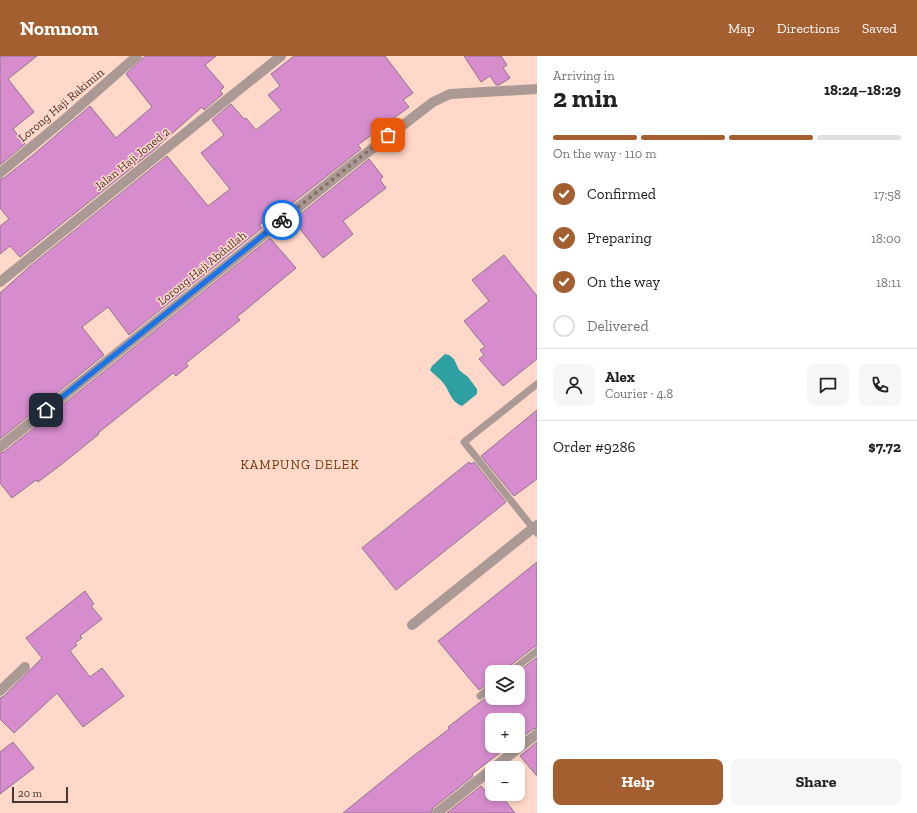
<!DOCTYPE html>
<html lang="en">
<head>
<meta charset="utf-8">
<style>
	body { margin:0; font-family:"Zilla Slab",serif; background:#f6f6f6; color:#222; height:100vh; display:flex; flex-direction:column; font-size:15px; white-space:nowrap }
	* { box-sizing:border-box; margin:0 }
	p { font-size:13px; color:#767676 }
	.icon { flex:none; width:22px; height:22px; fill:none; stroke:currentColor; stroke-width:2; stroke-linecap:round; stroke-linejoin:round }
	.map { position:relative; flex:1; overflow:hidden }
	.sheet { display:flex; flex-direction:column; background:#fff; width:380px }
	.sheet>* { flex:none }
	.fabs { position:absolute; left:485px; top:609px; display:grid; gap:8px }
	.fabs a { display:grid; place-items:center; width:40px; height:40px; border-radius:8px; background:#fff; box-shadow:0 2px 6px #0003; font-size:20px }
	.scale { position:absolute; left:12px; bottom:10px; width:56px; box-sizing:border-box; padding-left:4px; border:2px solid #463731; border-top:0; font-size:11px; line-height:14px; white-space:nowrap; color:#463731; -webkit-text-stroke:3px #ffd8c9; paint-order:stroke }
	.pin { position:absolute; display:grid; place-items:center; width:34px; height:34px; color:#fff; margin:-17px; border-radius:8px; box-shadow:0 2px 6px #0006 }
	.courier { position:absolute; display:grid; place-items:center; width:40px; height:40px; margin:-20px; border:3px solid #1a73e8; border-radius:50%; background:#fff; color:#222; box-shadow:0 1px 5px #0007 }
	.headline em { font-style:normal; font-weight:800 }
	.headline div { display:flex; flex-direction:column-reverse }
	.headline { display:flex; align-items:center; justify-content:space-between; height:68px; padding:0 16px }
	h1 { font-size:26px; font-weight:800; line-height:30px }
	.bar { display:grid; grid-template-columns:repeat(4,1fr); gap:6px 4px; align-content:center; height:48px; padding:0 16px }
	.bar i { height:5px; border-radius:3px; background:#e0e0e0 }
	.bar .current { background:#a45f31 }
	.bar p { grid-column:span 4 }
	.line { display:flex; align-items:center; gap:10px; padding:0 16px; border-top:1px solid #e0e0e0 }
	.line div { flex:1 }
	.round { display:grid; place-items:center; flex:none; width:42px; height:42px; border-radius:8px; background:#f6f6f6 }
	ol { padding:0 16px; list-style:none }
	li { display:flex; align-items:center; gap:12px; height:44px }
	li p { margin-inline-start:auto }
	li .icon { padding:4px; border-radius:50%; background:#a45f31; color:#fff; stroke-width:4 }
	li:last-child { color:#767676 }
	li i { width:22px; height:22px; border:2px solid #e0e0e0; border-radius:50% }
	.cta { display:flex; gap:8px; margin-top:auto; padding:8px 16px }
	.cta a { flex:1; height:46px; border-radius:8px; background:#a45f31; color:#fff; font-size:16px; font-weight:800; line-height:46px; text-align:center }
	.cta a+a { background:#f6f6f6; color:#222 }
	header { display:flex; align-items:center; gap:24px; box-sizing:border-box; height:56px; padding:0 20px; background:#a45f31; color:#fff }
	header strong { font-size:19px }
	nav { display:flex; gap:22px; margin-inline-start:auto; font-size:14px }
	main { display:flex; flex:1; min-height:0 }
	.map>svg:first-child { display:block }
	.water { fill:#2ea0a1 }
	.building { fill:#d68ccd; stroke:#91758c }
	.lines { fill:none; stroke-linecap:round; stroke-linejoin:round }
	.service { stroke:#aa9994; stroke-width:7 }
	.minor { stroke:#aa9994; stroke-width:10 }
	.done { stroke:#876f66; stroke-width:4; stroke-dasharray:0 7.2 }
	.route { stroke:#1a73e8; stroke-width:5 }
	.labels { text-anchor:middle; stroke-width:3; stroke-linejoin:round; paint-order:stroke }
	.street-label { font-size:12px; fill:#463731; stroke:#ffd8c9 }
	.neighbourhood-label { font-size:13px; letter-spacing:1px; fill:#713606; stroke:#ffd8c9 }
</style>
</head>
<body>
<header>
<strong>Nomnom</strong>
<nav><a>Map</a><a>Directions</a><a>Saved</a></nav>
</header>
<main>
<div class="map">
<svg width="537" height="757" viewBox="0 0 537 757">
	<rect width="100%" height="100%" fill="#ffd8c9"/>
	<!-- water -->
	<path class="water" d="M 445,298 L 449,299 L 454,303 L 459,314 L 468,321 L 477,333 L 477,338 L 462,350 C 451,346 450,336 444,328 C 440,322 434,319 430,314 L 432,310 Z"/>
	<!-- building -->
	<path class="building" d="M 0,0 L 37,0 L 8,23 L 34,56 L 13,73 L 25,88 L 0,109 Z
		M 145,0 L 216,0 L 205,9 L 224,31 L 220,35 L 223,38 L 204,54 L 202,51 L 159,89 L 159,90 L 20,201 L 10,190 L 0,198 L 0,170 L 9,163 L 0,152 L 0,123 L 4,122 L 33,99 L 90,50 L 116,82 L 152,51 L 126,18 Z
		M 294,0 L 385,0 L 413,37 L 403,44 L 409,51 L 358,89 L 361,93 L 284,154 L 282,152 L 259,169 L 262,172 L 129,279 L 108,251 L 82,271 L 104,299 L 0,383 L 0,237 L 29,211 L 167,100 L 208,150 L 230,133 L 201,97 L 224,79 L 212,64 L 231,48 L 244,63 L 246,62 L 256,74 L 281,54 L 268,39 L 280,30 L 271,18 Z
		M 464,0 L 501,0 L 507,9 L 503,12 L 510,22 L 499,29 L 496,29 L 490,20 L 481,26 Z
		M 369,103 L 383,121 L 380,124 L 386,132 L 343,165 L 353,178 L 323,202 L 293,164 Z
		M 270,182 L 296,212 L 237,261 L 240,264 L 186,307 L 188,310 L 176,320 L 173,317 L 98,377 L 99,378 L 62,408 L 38,426 L 36,424 L 12,442 L 0,427 L 0,397 L 4,396 Z
		M 504,199 L 537,240 L 537,303 L 503,330 L 479,303 L 484,299 L 480,294 L 485,291 L 464,265 L 489,245 L 472,224 Z
		M 537,354 L 537,423 L 514,440 L 481,400 Z
		M 469,406 L 471,408 L 474,406 L 506,446 L 396,534 L 362,492 Z
		M 537,506 L 537,590 L 534,591 L 507,612 L 505,616 L 492,616 L 492,625 L 479,634 L 438,585 Z
		M 85,535 L 94,548 L 91,550 L 102,563 L 80,580 L 82,582 L 75,587 L 77,589 L 70,595 L 90,621 L 102,612 L 124,640 L 83,671 L 57,637 L 14,677 L 0,663 L 0,642 L 4,640 L 42,602 L 26,582 Z
		M 537,601 L 537,672 L 533,673 L 518,684 L 518,664 L 492,664 L 492,690 L 509,690 L 472,718 L 473,720 L 433,752 L 431,757 L 343,757 L 412,701 L 449,673 L 448,671 L 492,637 L 492,642 L 518,642 L 518,616 Z
		M 13,686 L 34,712 L 0,738 L 0,696 Z
		M 537,686 L 537,720 L 520,700 Z
		M 481,730 L 488,738 L 500,738 L 515,757 L 447,757 Z"/>
	<g class="lines">
		<!-- service -->
		<path class="service" d="M 537,328 L 464,386 L 537,477
			M 510,616 L 537,595
			M 480,640 L 492,630"/>
		<!-- minor -->
		<path class="minor" d="M 0,117 L 65,63 L 137,0
			M 0,226 L 281,0
			M 0,391 L 351,109 L 433,46 L 450,38 L 537,33
			M 412,569 L 537,469
			M 0,635 L 25,611
			M 493,712 L 537,678
			M 437,757 L 492,713"/>
	</g>
	<g class="lines">
		<!-- done -->
		<path class="done" d="M 282,164 L 388,79"/>
		<!-- route -->
		<path class="route" d="M 46,354 L 282,164"/>
	</g>
	<g class="labels">
		<!-- street labels -->
		<g class="street-label">
			<text transform="translate(61 49) rotate(-40)" y="4">Lorong Haji Rakimin</text>
			<text transform="translate(132 103) rotate(-39)" y="4">Jalan Haji Joned 2</text>
			<text transform="translate(202 212) rotate(-39)" y="4">Lorong Haji Abdullah</text>
		</g>
		<!-- neighbourhood labels -->
		<g class="neighbourhood-label">
			<text x="300" y="413">KAMPUNG DELEK</text>
		</g>
	</g>
</svg>
<div class="fabs">
<a><svg class="icon" aria-label="layers" viewBox="0 0 24 24"><path d="M12 4l9 5-9 5-9-5zM3 14l9 5 9-5"/></svg></a>
<a>+</a>
<a>−</a>
</div>
<div class="scale">20 m</div>
<div class="pin" style="left:388px;top:79px;background:#ea580c"><svg class="icon" aria-label="bag" viewBox="0 0 24 24"><path d="M5 8h14l-1 12H6zM9 8a3 3 0 0 1 6 0"/></svg></div>
<div class="pin" style="left:46px;top:354px;background:#1f2937"><svg class="icon" aria-label="home" viewBox="0 0 24 24"><path d="M3 11l9-7 9 7M6 9v11h12V9"/></svg></div>
<div class="courier" style="left:282px;top:164px"><svg class="icon" aria-label="bike" viewBox="0 0 24 24"><circle cx="6" cy="16" r="4"/><circle cx="18" cy="16" r="4"/><path d="M6 16l4-8h5l3 8M10 8l3 8H6M13 5h3"/></svg></div>
</div>
<section class="sheet">
<div class="headline"><div><h1>2 min</h1><p>Arriving in</p></div><em>18:24–18:29</em></div>
<div class="bar"><i class="current"></i><i class="current"></i><i class="current"></i><i></i><p>On the way · 110 m</p></div>
<ol>
<li><svg class="icon" aria-label="check" viewBox="0 0 24 24"><path d="M5 12l5 5 9-10"/></svg>Confirmed<p>17:58</p></li>
<li><svg class="icon" aria-label="check" viewBox="0 0 24 24"><path d="M5 12l5 5 9-10"/></svg>Preparing<p>18:00</p></li>
<li><svg class="icon" aria-label="check" viewBox="0 0 24 24"><path d="M5 12l5 5 9-10"/></svg>On the way<p>18:11</p></li>
<li><i></i>Delivered</li>
</ol>
<div class="line" style="height:72px"><a class="round"><svg class="icon" aria-label="person" viewBox="0 0 24 24"><circle cx="12" cy="8" r="4"/><path d="M4 21q1-7 8-7t8 7"/></svg></a><div><b>Alex</b><p>Courier · 4.8</p></div><a class="round"><svg class="icon" aria-label="chat" viewBox="0 0 24 24"><path d="M4 5h16v11H9l-5 4z"/></svg></a><a class="round"><svg class="icon" aria-label="phone" viewBox="0 0 24 24"><path d="M5 4h4l2 5-3 2q2 4 5 5l2-3 5 2v4C11 20 4 13 5 4z"/></svg></a></div>
<div class="line" style="height:52px"><div>Order #9286</div><b>$7.72</b></div>
<div class="cta"><a>Help</a><a>Share</a></div>
</section>
</main>
</body>
</html>
